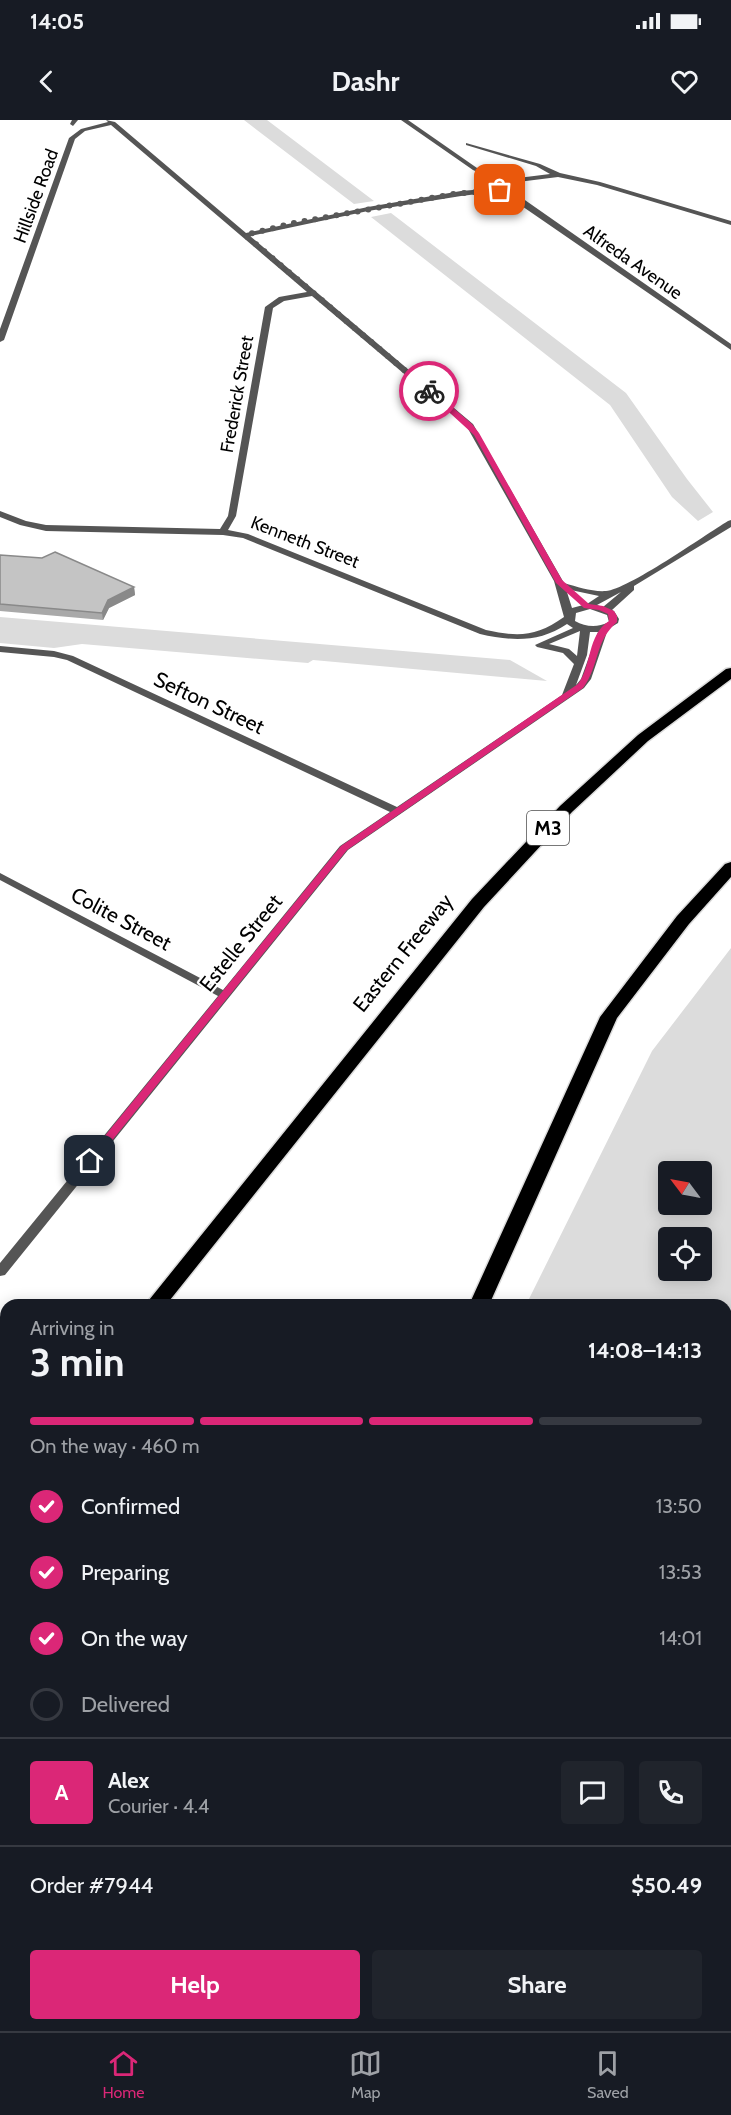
<!DOCTYPE html>
<html lang="en">
<head>
<meta charset="utf-8">
<style>
	body { margin:0; font-family:Cabin,sans-serif; background:#20242c; color:#f1f3f6; height:100vh; display:flex; flex-direction:column; font-size:22px; white-space:nowrap }
	* { box-sizing:border-box; margin:0 }
	p { font-size:20px; color:#9ea1a6 }
	.icon { flex:none; width:33px; height:33px; fill:none; stroke:currentColor; stroke-width:2; stroke-linecap:round; stroke-linejoin:round }
	.map { position:relative; flex:1; overflow:hidden }
	.panel { position:absolute; left:0px; top:1179px; width:732px; height:732px; display:flex; flex-direction:column; background:#171b24; border-radius:18px 18px 0 0; box-shadow:0 3px 15px #0003 }
	.panel>* { flex:none }
	.needle { width:39px; rotate:302deg }
	.buttons { position:absolute; left:658px; top:1041px; display:grid; gap:12px }
	.buttons a { display:grid; place-items:center; width:54px; height:54px; border-radius:6px; background:#171b24; box-shadow:0 3px 15px #0003; font-size:30px }
	.pin { position:absolute; display:grid; place-items:center; width:51px; height:51px; color:#fff; margin:-26px; border-radius:12px; box-shadow:0 3px 9px #0006 }
	.courier { position:absolute; display:grid; place-items:center; width:60px; height:60px; margin:-30px; border:4px solid #db2777; border-radius:50%; background:#fff; color:#222; box-shadow:0 2px 8px #0007 }
	.overview em { font-style:normal; font-weight:700 }
	.overview div { display:flex; flex-direction:column-reverse }
	.overview { display:flex; align-items:center; justify-content:space-between; height:102px; padding:0 30px }
	h1 { font-size:39px; font-weight:700; line-height:45px }
	.bar { display:grid; grid-template-columns:repeat(4,1fr); gap:9px 6px; align-content:center; height:72px; padding:0 30px }
	.bar i { height:8px; border-radius:4px; background:#363941 }
	.bar .selected { background:#db2777 }
	.bar p { grid-column:span 4 }
	.line { display:flex; align-items:center; gap:15px; padding:0 30px; border-top:2px solid #363941 }
	.line div { flex:1 }
	.round { display:grid; place-items:center; flex:none; width:63px; height:63px; border-radius:6px; background:#20242c }
	ol { padding:0 30px; list-style:none }
	li { display:flex; align-items:center; gap:18px; height:66px }
	li p { margin-inline-start:auto }
	li .icon { padding:6px; border-radius:50%; background:#db2777; color:#fff; stroke-width:4 }
	li:last-child { color:#9ea1a6 }
	li i { width:33px; height:33px; border:3px solid #363941; border-radius:50% }
	.primary-button { display:flex; gap:12px; margin-top:auto; padding:12px 30px }
	.primary-button a { flex:1; height:69px; border-radius:6px; background:#db2777; color:#fff; font-size:24px; font-weight:700; line-height:69px; text-align:center }
	.primary-button a+a { background:#20242c; color:#f1f3f6 }
	.status { display:flex; justify-content:space-between; align-items:center; height:42px; padding:0 30px; background:#171b24; direction:ltr }
	.status svg { height:16px; fill:currentColor }
	header { display:flex; justify-content:space-between; align-items:center; height:78px; padding:0 30px; background:#171b24; font-size:27px; font-weight:700 }
	.dock { display:flex; justify-content:space-around; align-items:center; height:84px; border-top:2px solid #363941; background:#171b24; font-size:16px; color:#9ea1a6 }
	.dock a { display:grid; justify-items:center; gap:3px }
	.dock .selected { color:#db2777 }
	.map>svg:first-child { display:block }
	.green { fill:#dcdcdc; fill-rule:evenodd }
	.lines { fill:none; stroke-linecap:round; stroke-linejoin:round }
	.motorway-casing { stroke:#dbdbdb; stroke-width:3 }
	.service { fill:#555; fill-rule:evenodd }
	.minor { fill:#555; fill-rule:evenodd }
	.motorway { fill:#000; fill-rule:evenodd }
	.wall { fill:#a9a9a9 }
	.shaded-wall { fill:#898989 }
	.building { fill:#c4c4c4; stroke:#898989; stroke-width:1.5 }
	.route { fill:#db2777 }
	.done { stroke:#595959; stroke-width:6; stroke-dasharray:0 10.8 }
	.labels { text-anchor:middle; stroke-width:4.5; stroke-linejoin:round; paint-order:stroke }
	.far-street-label { font-size:18px; fill:#000; stroke:#fff }
	.shield { fill:#fff; stroke:#4c4c4c; stroke-width:1.5 }
	.shield-label { font-size:20px; font-weight:bold; fill:#000 }
	.street-label { font-size:21px; fill:#000; stroke:#fff }
</style>
</head>
<body>
<div class="status"><b>14:05</b><svg viewBox="0 0 49 12"><path d="M0 12V9h3v3zM5 12V6h3v6zM10 12V3h3v9zM15 12V0h3v12zM26 1h20v11H26zM47 4h2v5h-2z"/></svg></div>
<header><svg class="icon" aria-label="back" viewBox="0 0 24 24"><path d="M15 5l-7 7 7 7"/></svg>Dashr<svg class="icon" aria-label="heart" viewBox="0 0 24 24"><path d="M12 20l-8-8c-3-5 5-10 8-4 3-6 11-1 8 4z"/></svg></header>
<div class="map">
<svg width="731" height="1911" viewBox="0 0 731 1911">
	<rect width="100%" height="100%" fill="#fff"/>
	<!-- green -->
	<path class="green" d="M 244,0 L 267,0 L 374,81 L 354,84 Z
		M 391,93 L 626,273 L 687,359 L 713,392 L 698,401 L 672,377 L 610,285 L 371,97 Z
		M 0,497 L 510,540 L 547,561 L 313,540 L 308,543 L 82,524 L 54,528 L 0,523 Z
		M 731,828 L 731,1911 L 146,1911 L 150,1905 L 726,1905 L 726,1185 L 526,1185 L 652,931 ZM 669,1052 L 702,1052 L 702,1084 L 669,1084 ZM 669,1118 L 702,1118 L 702,1150 L 669,1150 Z"/>
	<g class="lines">
		<!-- motorway casing -->
		<g class="motorway-casing">
			<path id="motorway" d="M 731,548 L 731,559 L 648,621 L 572,692 L 484,787 L 166,1185 L 145,1185 L 472,779 L 560,686 L 638,615 L 726,549 Z
				M 731,742 L 731,757 L 689,804 L 617,898 L 489,1185 L 469,1185 L 600,897 L 677,796 L 725,744 Z
				M 6,1363 L 6,1384 L 0,1386 L 0,1365 Z
				M 77,1905 L 103,1905 L 100,1911 L 74,1911 Z"/>
		</g>
		<!-- service -->
		<path class="service" d="M 72,0 L 78,0 L 73,6 L 70,4 Z"/>
		<!-- minor -->
		<path class="minor" d="M 106,0 L 115,2 L 246,113 L 368,87 L 461,71 L 496,68 L 522,78 L 731,224 L 731,230 L 516,82 L 494,72 L 461,76 L 368,91 L 250,116 L 473,304 L 564,463 C 578,467 592,472 606,471 C 627,470 705,415 728,401 L 731,400 L 731,407 L 634,466 L 634,470 L 612,490 L 614,491 L 619,499 L 618,503 L 608,509 L 591,559 L 584,568 L 348,730 L 5,1155 L 0,1156 L 0,1143 L 218,876 L 0,760 L 0,753 L 223,870 L 340,726 L 390,692 L 67,540 L 54,537 L 0,532 L 0,526 L 54,531 L 73,536 L 397,687 L 562,575 L 574,544 L 563,533 L 537,527 L 535,525 L 573,508 L 567,504 C 539,523 511,521 480,514 L 243,418 L 223,415 L 46,411 L 20,405 L 0,397 L 0,391 L 26,401 L 46,405 L 220,409 L 228,396 L 265,187 L 279,177 L 307,172 L 111,5 L 85,11 L 75,19 L 4,220 L 0,222 L 0,209 L 69,18 L 81,9 L 108,2 ZM 312,176 L 467,307 L 554,461 L 564,497 C 536,517 518,517 486,510 L 248,414 L 228,410 L 236,396 L 273,188 L 284,181 ZM 566,469 L 599,476 L 587,484 L 572,488 ZM 621,472 L 603,487 L 597,485 ZM 590,489 L 607,495 L 609,502 C 597,508 586,507 575,501 L 576,493 ZM 580,511 L 577,536 L 569,529 L 549,524 ZM 590,512 L 598,512 L 581,559 L 576,565 L 587,535 Z
			M 401,0 L 408,0 L 477,48 L 502,60 L 550,54 L 536,46 L 466,25 L 466,23 L 540,44 L 560,53 L 600,62 L 731,101 L 731,105 L 597,65 L 558,57 L 503,64 L 473,50 Z"/>
		<!-- motorway -->
		<use href="#motorway" class="motorway"/>
	</g>
	<!-- wall -->
	<path class="wall" d="M 0,435 L 134,467 L 135,475 L 109,488 L 103,500 L 0,491 Z"/>
	<!-- shaded-wall -->
	<path class="shaded-wall" d="M 134,467 L 135,475 L 109,488 L 103,500 L 102,493 L 108,480 Z"/>
	<!-- building -->
	<path class="building" d="M 55,432 L 134,467 L 108,480 L 102,493 L 0,484 L 0,435 L 42,438 Z"/>
	<!-- route -->
	<path class="route" d="M 427,269 L 431,269 L 472,304 L 479,313 L 562,460 L 589,484 L 603,486 L 614,491 L 617,496 L 617,502 C 594,522 600,545 583,568 L 347,730 L 93,1044 L 86,1044 L 86,1039 L 341,726 L 578,564 C 592,546 587,515 609,501 L 608,494 L 599,490 L 584,488 L 556,463 L 474,315 L 427,272 Z"/>
	<g class="lines">
		<!-- done -->
		<path class="done" d="M 429,271 L 245,115 L 294,103 L 453,74 L 500,70"/>
	</g>
	<g class="labels">
		<!-- far-street labels -->
		<g class="far-street-label">
			<text transform="translate(36 76) rotate(-70)" y="6">Hillside Road</text>
			<text transform="translate(633 142) rotate(35)" y="6">Alfreda Avenue</text>
			<text transform="translate(237 274) rotate(-80)" y="6">Frederick Street</text>
			<text transform="translate(305 422) rotate(21)" y="6">Kenneth Street</text>
		</g>
		<!-- shield labels -->
		<rect class="shield" x="527" y="691" width="42" height="34" rx="4.5"/>
		<g class="shield-label">
			<text x="548" y="715">M3</text>
		</g>
		<!-- street labels -->
		<g class="street-label">
			<text transform="translate(209 583) rotate(25)" y="7">Sefton Street</text>
			<text transform="translate(121 799) rotate(28)" y="7">Colite Street</text>
			<text transform="translate(241 823) rotate(-51)" y="7">Estelle Street</text>
			<text transform="translate(403 833) rotate(-51)" y="7">Eastern Freeway</text>
		</g>
	</g>
</svg>
<div class="buttons">
<a><svg class="needle" viewBox="-14 -14 28 28"><path d="M0-13l5 13h-10z" fill="#e53935"/><path d="M0 13l5-13h-10z" fill="#9ea1a6"/></svg></a>
<a><svg class="icon" aria-label="locate" viewBox="0 0 24 24"><circle cx="12" cy="12" r="6"/><path d="M12 2v4M12 18v4M2 12h4M18 12h4"/></svg></a>
</div>
<div class="pin" style="left:500px;top:70px;background:#ea580c"><svg class="icon" aria-label="bag" viewBox="0 0 24 24"><path d="M5 8h14l-1 12H6zM9 8a3 3 0 0 1 6 0"/></svg></div>
<div class="pin" style="left:90px;top:1041px;background:#1f2937"><svg class="icon" aria-label="home" viewBox="0 0 24 24"><path d="M3 11l9-7 9 7M6 9v11h12V9"/></svg></div>
<div class="courier" style="left:429px;top:271px"><svg class="icon" aria-label="bike" viewBox="0 0 24 24"><circle cx="6" cy="16" r="4"/><circle cx="18" cy="16" r="4"/><path d="M6 16l4-8h5l3 8M10 8l3 8H6M13 5h3"/></svg></div>
<section class="panel">
<div class="overview"><div><h1>3 min</h1><p>Arriving in</p></div><em>14:08–14:13</em></div>
<div class="bar"><i class="selected"></i><i class="selected"></i><i class="selected"></i><i></i><p>On the way · 460 m</p></div>
<ol>
<li><svg class="icon" aria-label="check" viewBox="0 0 24 24"><path d="M5 12l5 5 9-10"/></svg>Confirmed<p>13:50</p></li>
<li><svg class="icon" aria-label="check" viewBox="0 0 24 24"><path d="M5 12l5 5 9-10"/></svg>Preparing<p>13:53</p></li>
<li><svg class="icon" aria-label="check" viewBox="0 0 24 24"><path d="M5 12l5 5 9-10"/></svg>On the way<p>14:01</p></li>
<li><i></i>Delivered</li>
</ol>
<div class="line" style="height:108px"><b class="round" style="background:#db2777;color:#fff">A</b><div><b>Alex</b><p>Courier · 4.4</p></div><a class="round"><svg class="icon" aria-label="chat" viewBox="0 0 24 24"><path d="M4 5h16v11H9l-5 4z"/></svg></a><a class="round"><svg class="icon" aria-label="phone" viewBox="0 0 24 24"><path d="M5 4h4l2 5-3 2q2 4 5 5l2-3 5 2v4C11 20 4 13 5 4z"/></svg></a></div>
<div class="line" style="height:78px"><div>Order #7944</div><b>$50.49</b></div>
<div class="primary-button"><a>Help</a><a>Share</a></div>
</section>
</div>
<nav class="dock">
<a class="selected"><svg class="icon" aria-label="home" viewBox="0 0 24 24"><path d="M3 11l9-7 9 7M6 9v11h12V9"/></svg>Home</a>
<a><svg class="icon" aria-label="map" viewBox="0 0 24 24"><path d="M3 6l6-2 6 2 6-2v14l-6 2-6-2-6 2zM9 4v14M15 6v14"/></svg>Map</a>
<a><svg class="icon" aria-label="saved" viewBox="0 0 24 24"><path d="M7 4h10v16l-5-4-5 4z"/></svg>Saved</a>
</nav>
</body>
</html>
